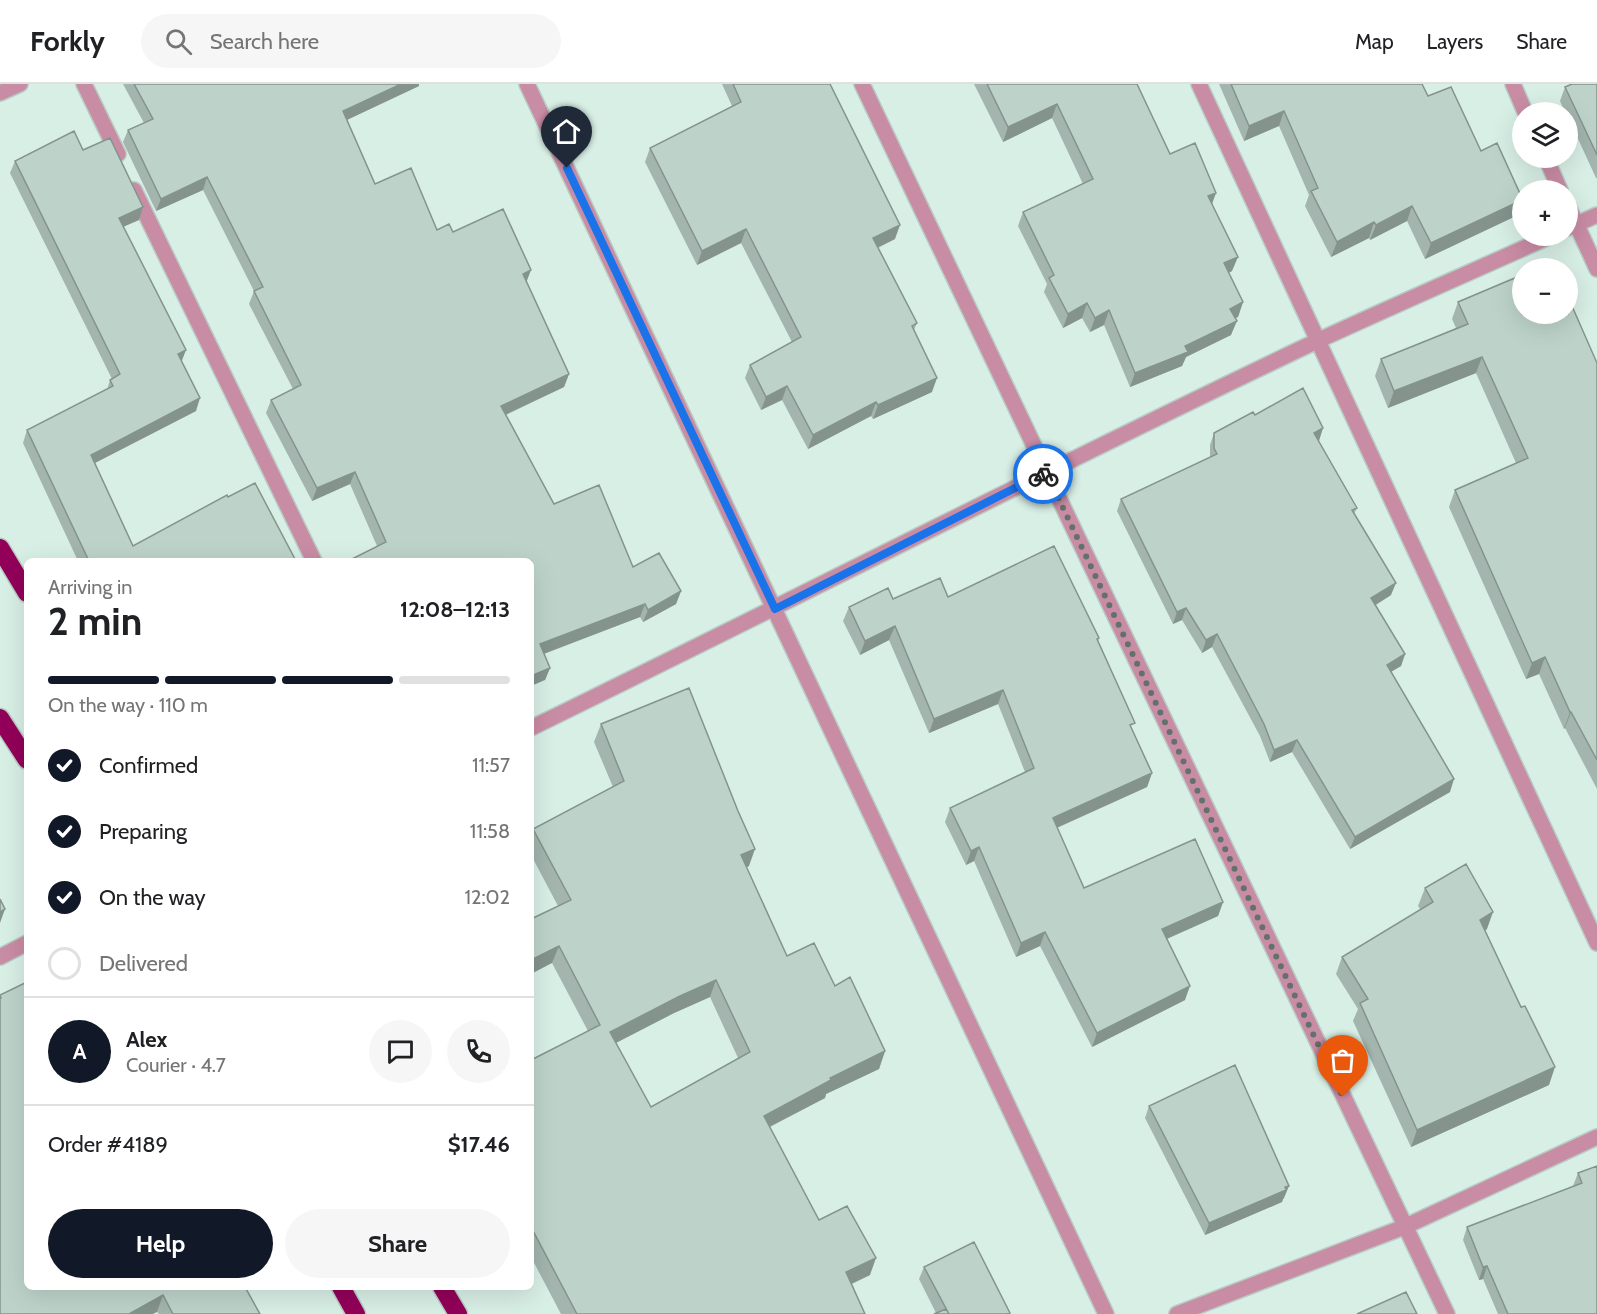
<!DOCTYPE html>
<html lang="en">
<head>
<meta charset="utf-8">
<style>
	body { margin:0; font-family:Cabin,sans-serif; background:#f6f6f6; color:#202124; height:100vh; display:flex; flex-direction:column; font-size:22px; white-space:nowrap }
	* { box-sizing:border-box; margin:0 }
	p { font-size:20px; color:#757577 }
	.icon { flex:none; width:33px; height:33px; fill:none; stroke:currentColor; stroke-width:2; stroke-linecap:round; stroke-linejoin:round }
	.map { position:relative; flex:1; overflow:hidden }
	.sheet { position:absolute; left:24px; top:474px; width:510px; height:732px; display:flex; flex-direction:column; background:#fff; border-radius:9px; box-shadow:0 6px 24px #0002 }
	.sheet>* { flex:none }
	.tools { position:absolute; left:1512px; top:18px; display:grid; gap:12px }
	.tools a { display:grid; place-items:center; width:66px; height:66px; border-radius:50%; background:#fff; box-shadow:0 6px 24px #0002; font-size:30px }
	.pin { position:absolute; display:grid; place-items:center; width:51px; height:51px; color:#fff; margin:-62px -26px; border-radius:50% 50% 50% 0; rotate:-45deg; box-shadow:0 0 6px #0007 }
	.pin .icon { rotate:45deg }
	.courier { position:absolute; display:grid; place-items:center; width:60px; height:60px; margin:-30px; border:4px solid #1a73e8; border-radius:50%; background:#fff; color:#222; box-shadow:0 2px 8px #0007 }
	.overview em { font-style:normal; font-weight:700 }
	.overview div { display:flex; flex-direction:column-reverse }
	.overview { display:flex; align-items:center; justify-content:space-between; height:102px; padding:0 24px }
	h1 { font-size:39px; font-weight:700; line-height:45px }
	.bar { display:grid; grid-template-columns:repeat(4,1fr); gap:9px 6px; align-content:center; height:72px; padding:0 24px }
	.bar i { height:8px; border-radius:4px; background:#e0e0e0 }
	.bar .current { background:#111827 }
	.bar p { grid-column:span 4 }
	.line { display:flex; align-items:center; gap:15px; padding:0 24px; border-top:2px solid #e0e0e0 }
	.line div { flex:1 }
	.round { display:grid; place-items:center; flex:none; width:63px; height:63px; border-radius:32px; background:#f6f6f6 }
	ol { padding:0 24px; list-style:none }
	li { display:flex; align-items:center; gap:18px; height:66px }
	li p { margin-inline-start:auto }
	li .icon { padding:6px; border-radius:50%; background:#111827; color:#fff; stroke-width:4 }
	li:last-child { color:#757577 }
	li i { width:33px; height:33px; border:3px solid #e0e0e0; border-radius:50% }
	.primary-button { display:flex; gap:12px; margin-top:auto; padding:12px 24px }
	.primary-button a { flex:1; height:69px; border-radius:36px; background:#111827; color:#fff; font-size:24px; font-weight:700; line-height:69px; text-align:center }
	.primary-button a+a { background:#f6f6f6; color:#202124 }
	header { display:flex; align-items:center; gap:36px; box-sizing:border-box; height:84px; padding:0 30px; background:#fff; border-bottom:2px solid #e0e0e0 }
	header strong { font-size:28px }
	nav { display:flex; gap:33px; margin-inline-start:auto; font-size:21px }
	.search { width:420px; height:54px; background:#f6f6f6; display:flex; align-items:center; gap:15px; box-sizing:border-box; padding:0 21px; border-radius:33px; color:#757577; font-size:22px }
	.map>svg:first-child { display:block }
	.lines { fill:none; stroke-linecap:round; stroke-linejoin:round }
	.minor-casing { stroke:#b8ccc4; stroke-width:18 }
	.highway-casing { stroke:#b8ccc4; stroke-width:21 }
	.minor { stroke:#c98ca5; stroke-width:15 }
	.highway { stroke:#920059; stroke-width:18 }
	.wall { fill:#a3b5ae; fill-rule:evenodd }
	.shaded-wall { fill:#84948d }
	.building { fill:#bdd3ca; stroke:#84948d; stroke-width:1.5; fill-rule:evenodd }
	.done { stroke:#63716b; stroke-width:6; stroke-dasharray:0 10.8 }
	.route { stroke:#1a73e8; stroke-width:8 }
</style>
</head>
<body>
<header>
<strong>Forkly</strong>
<div class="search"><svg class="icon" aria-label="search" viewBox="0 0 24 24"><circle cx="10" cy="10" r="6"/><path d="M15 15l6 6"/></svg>Search here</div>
<nav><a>Map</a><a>Layers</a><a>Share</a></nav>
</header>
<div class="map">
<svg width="1597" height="1230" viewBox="0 0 1597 1230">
	<rect width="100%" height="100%" fill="#d8efe6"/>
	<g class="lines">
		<!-- minor casing -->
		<g class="minor-casing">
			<path id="minor" d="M 84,0 L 118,70
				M 527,0 L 1106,1230
				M 862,0 L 1447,1230
				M 1199,0 L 1597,859
				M 1513,0 L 1525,28
				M 0,9 L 20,0
				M 1546,74 L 1560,106
				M 134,106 L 314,477
				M 1568,122 L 1597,185
				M 1568,144 L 1597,131
				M 531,644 C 793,516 1053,382 1317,257 C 1395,221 1473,187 1551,152
				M 0,873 L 27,859
				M 1177,1230 L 1404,1143 L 1597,1053"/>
		</g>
		<!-- highway casing -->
		<g class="highway-casing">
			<path id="highway" d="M 0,464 L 27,509
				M 0,634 L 27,676
				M 341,1203 L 356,1230
				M 442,1203 L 458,1230"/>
		</g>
		<!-- minor -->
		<use href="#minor" class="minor"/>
		<!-- highway -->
		<use href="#highway" class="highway"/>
	</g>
	<!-- wall -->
	<path class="wall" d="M 123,0 L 419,0 L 419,2 L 347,36 L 375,100 L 437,146 L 453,148 L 526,198 L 569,290 L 564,303 L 506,331 L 554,420 L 633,483 L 681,507 L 676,520 L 643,538 L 640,533 L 544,570 L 550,584 L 545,596 L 377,462 L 350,400 L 312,417 L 266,329 L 271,316 L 293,305 L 249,220 L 254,207 L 203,106 L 156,127 L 123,58 L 128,46 L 144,39 Z
		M 722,0 L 830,0 L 895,155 L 878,164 L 917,239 L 914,246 L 932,308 L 873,335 L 871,332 L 808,365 L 782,316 L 761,326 L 745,294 L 750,281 L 792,258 L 741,159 L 697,181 L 645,78 L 650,64 L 732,22 Z
		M 974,0 L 1137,0 L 1170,70 L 1212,120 L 1232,187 L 1229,189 L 1243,218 L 1238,233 L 1235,234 L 1231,251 L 1186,273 L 1182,282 L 1130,303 L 1104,241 L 1090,248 L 1082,234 L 1063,244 L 1044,208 L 1047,200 L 1018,142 L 1023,128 L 1083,100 L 1052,34 L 1003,58 Z
		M 1219,0 L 1422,0 L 1428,12 L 1481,67 L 1518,131 L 1425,175 L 1407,137 L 1370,156 L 1369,154 L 1331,173 L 1305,122 L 1309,111 L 1279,42 L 1244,57 Z
		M 1597,0 L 1597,94 L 1596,94 L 1568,33 L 1568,28 L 1565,28 L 1560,17 L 1565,3 Z
		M 83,66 L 143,123 L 139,136 L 123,142 L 182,277 L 196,327 L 95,379 L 133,462 L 228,413 L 296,477 L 78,477 L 23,359 L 27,346 L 107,306 L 110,296 L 112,295 L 10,89 L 15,77 Z
		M 1458,218 L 1597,279 L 1597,705 L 1565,644 L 1564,645 L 1539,590 L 1526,595 L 1449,423 L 1455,406 L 1516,379 L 1476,289 L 1388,324 L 1375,292 L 1381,275 L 1456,244 L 1452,235 Z
		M 1255,331 L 1319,357 L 1357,424 L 1354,430 L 1391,511 L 1376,521 L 1405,570 L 1401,582 L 1391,588 L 1450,708 L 1350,765 L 1292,668 L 1270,678 L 1260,652 L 1212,563 L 1202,569 L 1182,536 L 1173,540 L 1117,427 L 1121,415 L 1210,373 L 1210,361 L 1214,349 Z
		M 948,513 L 1099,554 L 1098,557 L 1132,645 L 1152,689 L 1147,703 L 1057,744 L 1084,804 L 1223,818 L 1218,832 L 1167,855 L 1185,916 L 1092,963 L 1040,862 L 1016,873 L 974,777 L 966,781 L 945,738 L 950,724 L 1025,688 L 998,620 L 929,649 L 889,556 L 860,571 L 843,537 L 849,523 L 893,515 Z
		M 601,640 L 749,782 L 746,783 L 787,872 L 835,902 L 885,967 L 879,985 L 826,1010 L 825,1014 L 770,1043 L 819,1136 L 870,1191 L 852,1200 L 865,1230 L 561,1230 L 531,1173 L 531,976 L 588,947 L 552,879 L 558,822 L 531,771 L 531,749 L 533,745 L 613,703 L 594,658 ZM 710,913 L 738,974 L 651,1023 L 616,959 L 674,929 Z
		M 1425,804 L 1487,845 L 1485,847 L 1549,1001 L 1411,1063 L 1353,937 L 1358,925 L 1336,890 L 1342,873 L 1421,826 L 1418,822 Z
		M 27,898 L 27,1203 L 245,1203 L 260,1230 L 159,1230 L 157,1228 L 0,1230 L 0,911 Z
		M 1149,1022 L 1284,1114 L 1283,1115 L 1282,1118 L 1205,1151 L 1145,1034 Z
		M 1597,1082 L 1597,1230 L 1498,1230 L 1483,1195 L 1479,1196 L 1463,1156 L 1467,1143 L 1573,1102 L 1578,1089 Z
		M 924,1183 L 1009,1230 L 936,1229 L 919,1195 Z"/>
	<!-- shaded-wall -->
	<path class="shaded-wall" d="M 401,0 L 419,0 L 419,2 L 338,40 L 343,27 Z
		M 1057,20 L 1052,34 L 1003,58 L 1008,43 Z
		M 1284,27 L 1279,42 L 1244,57 L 1249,42 Z
		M 207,93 L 203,106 L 156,127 L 161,115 Z
		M 1216,109 L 1211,123 L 1208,112 Z
		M 1522,116 L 1518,131 L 1425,175 L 1431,159 Z
		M 1412,122 L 1407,137 L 1370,156 L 1376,141 Z
		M 143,123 L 139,136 L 114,147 L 119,134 Z
		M 1374,138 L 1369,154 L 1331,173 L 1337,158 Z
		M 900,141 L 895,155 L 868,168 L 873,154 Z
		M 746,145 L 741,159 L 697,181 L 702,167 Z
		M 1238,173 L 1232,187 L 1219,193 L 1224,179 Z
		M 531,186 L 526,199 L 523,190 Z
		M 1243,218 L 1238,233 L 1225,239 L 1230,225 Z
		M 1087,219 L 1082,234 L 1063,244 L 1068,230 Z
		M 1109,226 L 1104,241 L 1090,248 L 1095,234 Z
		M 1237,237 L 1231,251 L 1186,273 L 1182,282 L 1130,303 L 1135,289 L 1185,262 Z
		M 186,266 L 181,279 L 178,270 Z
		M 1482,273 L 1476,289 L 1388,324 L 1394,307 Z
		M 569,290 L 564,303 L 496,335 L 501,322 Z
		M 937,294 L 932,308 L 873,335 L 878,321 Z
		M 787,302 L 782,316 L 761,326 L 766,313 Z
		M 200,314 L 196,327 L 87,383 L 91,371 Z
		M 876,318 L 871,332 L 808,365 L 813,351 Z
		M 1323,344 L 1319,357 L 1314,349 Z
		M 355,388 L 350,400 L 312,417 L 317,404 Z
		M 1396,499 L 1391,511 L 1367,526 L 1371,514 Z
		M 681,507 L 676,520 L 643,538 L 648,526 Z
		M 645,520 L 640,533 L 535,573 L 540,560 Z
		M 1186,524 L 1182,536 L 1173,540 L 1177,528 Z
		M 895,542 L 889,556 L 860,571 L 865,557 Z
		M 1217,550 L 1212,563 L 1202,569 L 1206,556 Z
		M 1405,570 L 1401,582 L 1382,593 L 1387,581 Z
		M 1545,573 L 1539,590 L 1526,595 L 1532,579 Z
		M 550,584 L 545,596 L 531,602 L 531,592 Z
		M 1003,606 L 998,620 L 929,649 L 934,635 Z
		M 1570,628 L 1571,628 L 1565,644 L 1564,645 Z
		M 1297,656 L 1292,668 L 1270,678 L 1274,666 Z
		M 1152,689 L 1147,703 L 1047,748 L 1053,734 Z
		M 1454,695 L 1450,708 L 1350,765 L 1355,753 Z
		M 979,763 L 974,777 L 966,781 L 971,767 Z
		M 755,765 L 749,782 L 735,789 L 741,771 Z
		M 1223,818 L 1218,832 L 1157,859 L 1162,845 Z
		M 5,825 L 0,839 L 0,828 Z
		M 1493,828 L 1487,845 L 1473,854 L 1480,836 Z
		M 1045,848 L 1040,862 L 1016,873 L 1021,859 Z
		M 559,862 L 552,879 L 531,890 L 531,876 Z
		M 716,896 L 710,913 L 674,929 L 604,965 L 610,948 L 680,912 Z
		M 1190,902 L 1185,916 L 1092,963 L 1097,949 Z
		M 885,967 L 879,985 L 826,1010 L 825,1014 L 757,1049 L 764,1032 L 830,994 Z
		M 1555,983 L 1549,1001 L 1411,1063 L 1417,1046 Z
		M 1289,1102 L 1284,1114 L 1283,1115 L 1282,1118 L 1205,1151 L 1209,1139 Z
		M 876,1174 L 870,1191 L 840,1205 L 846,1188 Z
		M 1487,1182 L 1483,1195 L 1479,1196 L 1483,1183 Z
		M 163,1211 L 157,1228 L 153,1230 L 129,1230 Z"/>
	<!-- building -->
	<path class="building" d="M 134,0 L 401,0 L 343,27 L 375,100 L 411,84 L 437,146 L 449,140 L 453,148 L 503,125 L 531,186 L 523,190 L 569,290 L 501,322 L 554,420 L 599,401 L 633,483 L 659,469 L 681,507 L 648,526 L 645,520 L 540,560 L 550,584 L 531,592 L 531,477 L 348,477 L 386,458 L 355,388 L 317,404 L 271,316 L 301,301 L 254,207 L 263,203 L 207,93 L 161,115 L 128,46 L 153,35 Z
		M 733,0 L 830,0 L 900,141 L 873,154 L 917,239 L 912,242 L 937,294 L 878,321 L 876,318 L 813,351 L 787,302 L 766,313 L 750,281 L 801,253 L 746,145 L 702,167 L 650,64 L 741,18 Z
		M 987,0 L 1137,0 L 1170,70 L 1195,59 L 1216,109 L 1208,112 L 1238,173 L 1224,179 L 1243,218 L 1230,225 L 1237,237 L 1185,262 L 1188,268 L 1135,289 L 1109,226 L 1095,234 L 1087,219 L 1068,230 L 1049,194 L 1054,191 L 1023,128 L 1093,95 L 1057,20 L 1008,43 Z
		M 1231,0 L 1422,0 L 1428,12 L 1451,3 L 1481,67 L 1497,59 L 1522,114 L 1522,116 L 1431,159 L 1412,122 L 1376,141 L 1374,138 L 1337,158 L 1311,107 L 1318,104 L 1284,27 L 1249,42 Z
		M 1572,0 L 1597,0 L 1597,71 L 1565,3 Z
		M 74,47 L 83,66 L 110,54 L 143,123 L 119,134 L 186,266 L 178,270 L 200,314 L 91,371 L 133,462 L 227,411 L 228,413 L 255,399 L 296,477 L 89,477 L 27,346 L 113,302 L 110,296 L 120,290 L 15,77 Z
		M 1552,178 L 1555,184 L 1538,184 Z
		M 1522,191 L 1522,230 L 1568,230 L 1568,213 L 1597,279 L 1597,676 L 1571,628 L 1570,628 L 1545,573 L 1532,579 L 1455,406 L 1528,374 L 1482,273 L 1394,307 L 1381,275 L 1468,240 L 1458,218 Z
		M 1303,304 L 1323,344 L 1314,349 L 1357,424 L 1352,426 L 1396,499 L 1371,514 L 1405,570 L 1387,581 L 1454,695 L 1355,753 L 1297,656 L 1274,666 L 1264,640 L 1217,550 L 1206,556 L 1186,524 L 1177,528 L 1121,415 L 1217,370 L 1214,364 L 1214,349 L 1253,328 L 1255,331 Z
		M 1054,462 L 1099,554 L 1097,555 L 1135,639 L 1130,641 L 1152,689 L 1053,734 L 1084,804 L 1195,755 L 1223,818 L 1162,845 L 1190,902 L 1097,949 L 1045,848 L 1021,859 L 979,763 L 971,767 L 950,724 L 1034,684 L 1003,606 L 934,635 L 895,542 L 865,557 L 849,523 L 888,504 L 893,515 L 940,494 L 948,513 Z
		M 689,604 L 738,727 L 755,765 L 741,771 L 787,872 L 814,859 L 835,902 L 850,893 L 885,967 L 830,994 L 831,996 L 764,1032 L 819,1136 L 847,1122 L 876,1174 L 846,1188 L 865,1230 L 577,1230 L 531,1143 L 531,976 L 600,941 L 559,862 L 531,876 L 531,835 L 571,816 L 533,745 L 624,697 L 601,640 ZM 716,896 L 750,968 L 651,1023 L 610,948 L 680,912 Z
		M 1466,780 L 1493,828 L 1480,836 L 1521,923 L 1525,922 L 1555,983 L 1417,1046 L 1360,919 L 1368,915 L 1342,873 L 1433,818 L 1425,804 Z
		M 0,815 L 5,825 L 0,828 Z
		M 27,898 L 27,1203 L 245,1203 L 260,1230 L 173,1230 L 163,1211 L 129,1230 L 0,1230 L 0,914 L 1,914 L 0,911 Z
		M 1235,981 L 1289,1102 L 1285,1103 L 1286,1106 L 1209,1139 L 1149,1022 Z
		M 1597,1082 L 1597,1230 L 1508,1230 L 1487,1182 L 1483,1183 L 1467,1143 L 1582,1099 L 1578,1089 Z
		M 974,1158 L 1010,1229 L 1007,1230 L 949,1230 L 924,1183 Z
		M 1406,1208 L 1417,1230 L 1357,1230 Z
		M 946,1225 L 949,1230 L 934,1230 Z"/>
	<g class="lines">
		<!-- done -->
		<path class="done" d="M 1043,390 L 1046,388 L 1343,1013"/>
		<!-- route -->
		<path class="route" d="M 567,84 L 775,525 L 1043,390"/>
	</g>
</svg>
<div class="tools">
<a><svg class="icon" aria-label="layers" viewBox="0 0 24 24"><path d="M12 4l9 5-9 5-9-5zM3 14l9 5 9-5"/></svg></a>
<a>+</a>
<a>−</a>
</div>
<div class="pin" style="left:1343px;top:1013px;background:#ea580c"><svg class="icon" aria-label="bag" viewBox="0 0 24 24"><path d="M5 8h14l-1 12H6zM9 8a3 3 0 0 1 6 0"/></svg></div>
<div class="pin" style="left:567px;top:84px;background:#1f2937"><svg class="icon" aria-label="home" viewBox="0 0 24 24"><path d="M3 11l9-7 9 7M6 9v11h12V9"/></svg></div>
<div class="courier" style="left:1043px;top:390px"><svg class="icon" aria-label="bike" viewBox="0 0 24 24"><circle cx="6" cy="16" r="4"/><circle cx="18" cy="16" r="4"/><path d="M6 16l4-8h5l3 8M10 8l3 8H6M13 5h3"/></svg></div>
<section class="sheet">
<div class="overview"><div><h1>2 min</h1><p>Arriving in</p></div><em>12:08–12:13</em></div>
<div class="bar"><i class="current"></i><i class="current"></i><i class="current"></i><i></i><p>On the way · 110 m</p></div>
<ol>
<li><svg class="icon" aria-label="check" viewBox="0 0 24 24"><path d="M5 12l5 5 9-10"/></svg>Confirmed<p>11:57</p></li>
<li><svg class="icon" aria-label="check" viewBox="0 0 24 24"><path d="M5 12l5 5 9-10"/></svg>Preparing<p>11:58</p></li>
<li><svg class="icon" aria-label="check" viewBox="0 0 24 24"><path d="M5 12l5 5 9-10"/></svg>On the way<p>12:02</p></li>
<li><i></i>Delivered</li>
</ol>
<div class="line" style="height:108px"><b class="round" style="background:#111827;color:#fff">A</b><div><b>Alex</b><p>Courier · 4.7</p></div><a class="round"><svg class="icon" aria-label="chat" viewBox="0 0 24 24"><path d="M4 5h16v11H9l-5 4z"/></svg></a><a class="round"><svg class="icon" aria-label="phone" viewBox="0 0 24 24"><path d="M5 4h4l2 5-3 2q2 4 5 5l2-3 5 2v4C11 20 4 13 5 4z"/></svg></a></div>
<div class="line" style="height:78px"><div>Order #4189</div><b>$17.46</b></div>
<div class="primary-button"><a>Help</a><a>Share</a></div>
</section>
</div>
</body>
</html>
